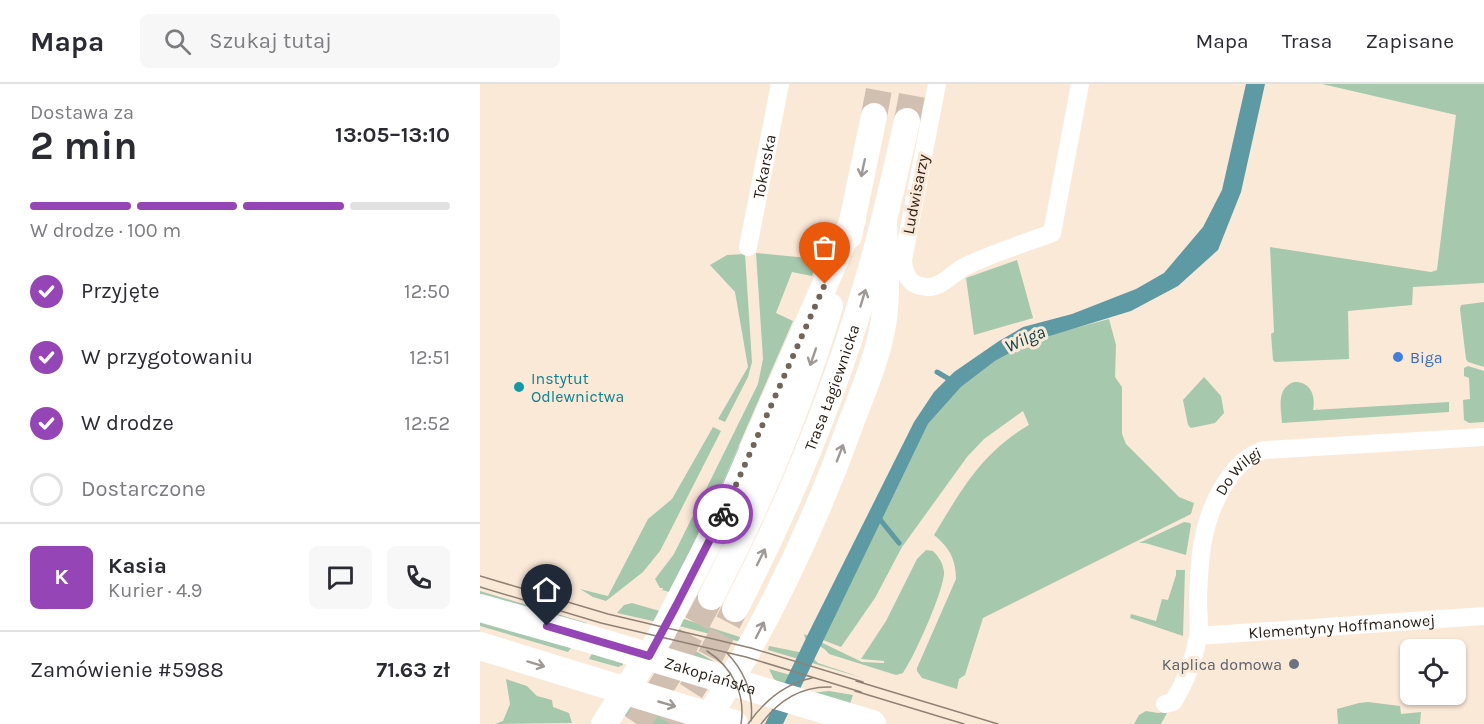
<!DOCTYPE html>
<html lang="pl">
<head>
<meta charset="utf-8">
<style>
	body { margin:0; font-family:Karla,sans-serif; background:#f7f7f7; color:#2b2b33; height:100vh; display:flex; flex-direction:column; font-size:22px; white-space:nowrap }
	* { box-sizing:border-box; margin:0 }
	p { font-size:20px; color:#7c7c81 }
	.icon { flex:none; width:33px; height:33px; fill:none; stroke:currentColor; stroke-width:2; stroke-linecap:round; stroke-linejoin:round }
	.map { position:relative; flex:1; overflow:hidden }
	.details { display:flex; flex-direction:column; background:#fff; width:480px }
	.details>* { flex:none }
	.buttons { position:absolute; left:920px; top:555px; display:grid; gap:12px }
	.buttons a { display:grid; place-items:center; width:66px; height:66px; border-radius:9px; background:#fff; box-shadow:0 2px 4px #0004; font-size:30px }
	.pin { position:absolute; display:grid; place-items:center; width:51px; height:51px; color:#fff; margin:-62px -26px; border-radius:50% 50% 50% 0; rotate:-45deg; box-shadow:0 0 6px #0007 }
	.pin .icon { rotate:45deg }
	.courier { position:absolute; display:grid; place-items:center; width:60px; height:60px; margin:-30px; border:4px solid #9545b5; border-radius:50%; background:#fff; color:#222; box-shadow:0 2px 8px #0007 }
	.headline em { font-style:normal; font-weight:700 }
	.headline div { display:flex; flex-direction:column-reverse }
	.headline { display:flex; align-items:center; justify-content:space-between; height:102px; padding:0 30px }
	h1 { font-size:39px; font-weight:700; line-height:45px }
	.bar { display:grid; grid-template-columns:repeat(4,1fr); gap:9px 6px; align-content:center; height:72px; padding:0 30px }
	.bar i { height:8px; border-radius:4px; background:#e1e1e2 }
	.bar .active { background:#9545b5 }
	.bar p { grid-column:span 4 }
	.line { display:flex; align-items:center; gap:15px; padding:0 30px; border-top:2px solid #e1e1e2 }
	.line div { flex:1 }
	.round { display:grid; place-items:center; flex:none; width:63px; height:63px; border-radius:9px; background:#f7f7f7 }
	ol { padding:0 30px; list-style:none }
	li { display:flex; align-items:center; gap:18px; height:66px }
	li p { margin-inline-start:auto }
	li .icon { padding:6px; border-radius:50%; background:#9545b5; color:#fff; stroke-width:4 }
	li:last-child { color:#7c7c81 }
	li i { width:33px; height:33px; border:3px solid #e1e1e2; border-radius:50% }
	header { display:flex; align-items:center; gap:36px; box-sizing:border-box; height:84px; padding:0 30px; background:#fff; border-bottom:2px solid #e1e1e2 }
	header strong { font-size:28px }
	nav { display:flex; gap:33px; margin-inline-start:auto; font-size:21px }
	.search { width:420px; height:54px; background:#f7f7f7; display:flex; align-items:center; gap:15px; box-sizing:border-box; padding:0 21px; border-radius:9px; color:#7c7c81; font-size:22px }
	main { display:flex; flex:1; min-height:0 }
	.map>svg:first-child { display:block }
	.green { fill:#a6c8ad }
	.water { fill:#5e9aa4 }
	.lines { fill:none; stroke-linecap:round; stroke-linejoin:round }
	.stream { stroke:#5e9aa4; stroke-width:5 }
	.secondary-tunnel { stroke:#d1c0b1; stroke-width:26; stroke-dasharray:26 13; stroke-linecap:butt }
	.minor { stroke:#fff; stroke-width:18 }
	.secondary { stroke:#fff; stroke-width:26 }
	.primary { stroke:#fff; stroke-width:28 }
	.tram { stroke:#8f8173; stroke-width:1.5 }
	.oneway { stroke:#9e9995 }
	.done { stroke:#726458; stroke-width:6; stroke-dasharray:0 10.8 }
	.route { stroke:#9545b5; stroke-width:8 }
	.shop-dot { fill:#3f7fe0; stroke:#fbe9d8; stroke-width:2 }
	.culture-dot { fill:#0f9aa8; stroke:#fbe9d8; stroke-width:2 }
	.worship-dot { fill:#6b7280; stroke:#fbe9d8; stroke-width:2 }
	.labels { text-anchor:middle; stroke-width:6; stroke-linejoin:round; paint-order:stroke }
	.street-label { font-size:16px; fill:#281d13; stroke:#fbe9d8 }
	.shop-label { font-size:16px; fill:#366cbe; stroke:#fbe9d8; text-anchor:start }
	.culture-label { font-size:16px; fill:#0d838f; stroke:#fbe9d8; text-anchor:start }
	.worship-label { font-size:16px; fill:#5b616d; stroke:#fbe9d8; text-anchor:end }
	.water-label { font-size:18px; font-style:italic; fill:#0a434b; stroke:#fbe9d8 }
</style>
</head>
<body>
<header>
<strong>Mapa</strong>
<div class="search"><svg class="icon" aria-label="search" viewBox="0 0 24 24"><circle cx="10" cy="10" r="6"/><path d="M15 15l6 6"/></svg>Szukaj tutaj</div>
<nav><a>Mapa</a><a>Trasa</a><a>Zapisane</a></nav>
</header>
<main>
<section class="details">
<div class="headline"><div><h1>2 min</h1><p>Dostawa za</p></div><em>13:05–13:10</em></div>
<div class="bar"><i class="active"></i><i class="active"></i><i class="active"></i><i></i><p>W drodze · 100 m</p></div>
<ol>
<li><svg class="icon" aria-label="check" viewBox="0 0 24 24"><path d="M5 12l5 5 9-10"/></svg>Przyjęte<p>12:50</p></li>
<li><svg class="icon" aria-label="check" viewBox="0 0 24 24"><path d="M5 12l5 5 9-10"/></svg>W przygotowaniu<p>12:51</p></li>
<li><svg class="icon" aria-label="check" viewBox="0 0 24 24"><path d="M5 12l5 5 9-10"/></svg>W drodze<p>12:52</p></li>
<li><i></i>Dostarczone</li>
</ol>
<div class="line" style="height:108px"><b class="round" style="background:#9545b5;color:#fff">K</b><div><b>Kasia</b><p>Kurier · 4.9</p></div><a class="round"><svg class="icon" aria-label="chat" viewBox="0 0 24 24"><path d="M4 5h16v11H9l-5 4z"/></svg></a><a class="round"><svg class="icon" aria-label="phone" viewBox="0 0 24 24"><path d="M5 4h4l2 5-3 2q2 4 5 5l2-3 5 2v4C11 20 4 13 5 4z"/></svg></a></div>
<div class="line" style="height:78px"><div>Zamówienie #5988</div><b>71.63 zł</b></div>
</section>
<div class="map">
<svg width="1004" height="640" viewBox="0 0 1004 640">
	<rect width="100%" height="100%" fill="#fbe9d8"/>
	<!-- green -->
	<path class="green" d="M 842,0 L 1004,0 L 1004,199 L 933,203 L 932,221 L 868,227 L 869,275 L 795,278 L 793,276 L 791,250 L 794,248 L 790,163 L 951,188 L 957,186 L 976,31 Z
		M 329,167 L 341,168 L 332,192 L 312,188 L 296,229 L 313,237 L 246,391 L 209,469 L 225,439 L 259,362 L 263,363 L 193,509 L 182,506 L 183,504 L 180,504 L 175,495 L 194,470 L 278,300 L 283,275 L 276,169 L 328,174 Z
		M 265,170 L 272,278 L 268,293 L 245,338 L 238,335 L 268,283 L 255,208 L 230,181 L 247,171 Z
		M 537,176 L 553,234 L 494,251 L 486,194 Z
		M 1004,218 L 1004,283 L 988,278 L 986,275 L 980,225 L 981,221 Z
		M 629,235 L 636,261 L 635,293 L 642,303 L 642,350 L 646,360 L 699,413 L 714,419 L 711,430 L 503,534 L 485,591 L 479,595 L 477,605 L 442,594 L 437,587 L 437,584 L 476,495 C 476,475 469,463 454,451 C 482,405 501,369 549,341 L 543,327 L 504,355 L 487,373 L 422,463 L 395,514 L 361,563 L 343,556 L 448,340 L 481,303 L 515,277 L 550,258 L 573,250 Z
		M 988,282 L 1004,287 L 1004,338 L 989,339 L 984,336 L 983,316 L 990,315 L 989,294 L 984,292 L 984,284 Z
		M 724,293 L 741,312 L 744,329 L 735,339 L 711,344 L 708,341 L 703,316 Z
		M 814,298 C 831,297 836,313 833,326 L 969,318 L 969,328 L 802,339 C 801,324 796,304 814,298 Z
		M 233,343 L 241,347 L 180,467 L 163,488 L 126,517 L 113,513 L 100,505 L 128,512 L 168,435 L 192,415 Z
		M 704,438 L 710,439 L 711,441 L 706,471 L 665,459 L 659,459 Z
		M 446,466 L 453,467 C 459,473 463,479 464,488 C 465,504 434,574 423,589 L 416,591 L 349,570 C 340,558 332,563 325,554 L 324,550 L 382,578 L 404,579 L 404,577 L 381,575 L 406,537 L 437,475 Z
		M 696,486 L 705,486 L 703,552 L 650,534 L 651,530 L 676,537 L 682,515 L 688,516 L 696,491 Z
		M 0,507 L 107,539 L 105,543 L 0,511 Z
		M 152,519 L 183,528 L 177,538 L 137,529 L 144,521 Z
		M 0,533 L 94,560 L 88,568 L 0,542 Z
		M 201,534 L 263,554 L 261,558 L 199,542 Z
		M 191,559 L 192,561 L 214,566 L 235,578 L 189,568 L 187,561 Z
		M 289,562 L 329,570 L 338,579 L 383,594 L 288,566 Z
		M 114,566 L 143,577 L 143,581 L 138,583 L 109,575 Z
		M 289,585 L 314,592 L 302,601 L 294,595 Z
		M 26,595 L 47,602 L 57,612 L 72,616 L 73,623 L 89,629 L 92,639 L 15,640 L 23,637 L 30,620 Z
		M 349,607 L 373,611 L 370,620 L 330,609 Z
		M 888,618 L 920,622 L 921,630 L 941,628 L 940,640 L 858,640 L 857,625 L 879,619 Z
		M 152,623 L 204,639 L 205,640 L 168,640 L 142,631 L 148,624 Z
		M 666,627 L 678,629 L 688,627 L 681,640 L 654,640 L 659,631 Z"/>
	<!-- water -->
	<path class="water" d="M 766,0 L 785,0 L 761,108 L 738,166 L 698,202 L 651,227 L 550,258 L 515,277 L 481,303 L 448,340 L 303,640 L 285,640 L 328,550 L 434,338 L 454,308 L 474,288 L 519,257 L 543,243 L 592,230 L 656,205 L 684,189 L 723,143 L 742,106 Z"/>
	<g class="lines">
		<!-- stream -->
		<path class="stream" d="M 457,288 L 474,298
			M 398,433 L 419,459"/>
		<!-- secondary-tunnel -->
		<path class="secondary-tunnel" d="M 394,32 L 400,0
			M 427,37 L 434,0
			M 157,640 L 190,589 L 231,513
			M 190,640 L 218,596 L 255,525"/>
		<!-- minor -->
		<g class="minor">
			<path d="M 457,0 L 423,176 C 424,192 431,203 448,203 C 462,203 473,189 484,183 C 512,169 543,160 572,149 L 600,0"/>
			<path id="s1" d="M 268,163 L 300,0"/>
			<path id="s2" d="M 718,552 L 1004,532"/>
			<path id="s3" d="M 685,620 L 693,618 C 705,599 714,575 718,553 C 720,542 718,529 718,517 C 719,474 722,434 746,398 C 756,383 766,372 784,366 L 1004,353"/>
		</g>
		<!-- secondary -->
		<g class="secondary">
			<path d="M 369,152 L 394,32"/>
			<path d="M 231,513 C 279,420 320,323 350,222"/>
			<path id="s4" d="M 255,525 C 308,423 352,316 385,205 C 402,150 414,94 427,37"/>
			<path d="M 124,640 L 180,553 L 228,460 L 253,410 L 373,136"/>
			<path d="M 224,640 C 285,545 333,444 371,339 C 384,305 399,270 404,235 C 408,203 405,170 404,139"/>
		</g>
		<!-- primary -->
		<g class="primary">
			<path id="s5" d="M 0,524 L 110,555 L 392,640"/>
			<path d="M 0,562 L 254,640"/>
		</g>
		<!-- tram -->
		<path class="tram" d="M 0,492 L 128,530 L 271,564 L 383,598
			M 0,503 L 121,539 L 266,573 L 381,608
			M 227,567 C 252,583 266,610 261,640
			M 247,569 C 265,588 274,611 271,637
			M 376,597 L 518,640
			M 375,607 L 484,640
			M 268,640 C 284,617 304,600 332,594
			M 281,640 C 298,617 321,602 351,603"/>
	</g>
	<!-- one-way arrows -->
	<defs><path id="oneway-shaft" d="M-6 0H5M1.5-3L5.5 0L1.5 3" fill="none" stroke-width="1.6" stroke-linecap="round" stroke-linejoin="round" transform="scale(1.5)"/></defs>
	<g class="oneway">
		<use href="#oneway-shaft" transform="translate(383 84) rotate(102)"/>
		<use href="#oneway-shaft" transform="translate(383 214) rotate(-73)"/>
		<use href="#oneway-shaft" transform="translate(333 273) rotate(109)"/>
		<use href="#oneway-shaft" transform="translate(360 369) rotate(-69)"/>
		<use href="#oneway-shaft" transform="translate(281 473) rotate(-64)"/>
		<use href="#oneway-shaft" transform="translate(280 546) rotate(-63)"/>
		<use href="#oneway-shaft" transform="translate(56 580) rotate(17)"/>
		<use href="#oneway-shaft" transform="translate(187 620) rotate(16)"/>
	</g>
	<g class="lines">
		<!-- done -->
		<path class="done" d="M 243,430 L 345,200"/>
		<!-- route -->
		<path class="route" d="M 67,542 L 169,572 L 196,522 L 243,430"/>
	</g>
	<!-- markers -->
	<circle class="shop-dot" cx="918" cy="273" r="6"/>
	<circle class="culture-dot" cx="39" cy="303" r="6"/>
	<circle class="worship-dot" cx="814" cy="580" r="6"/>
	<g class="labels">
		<!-- street labels -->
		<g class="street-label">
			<text dy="6" stroke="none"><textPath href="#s1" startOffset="82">Tokarska</textPath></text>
			<text transform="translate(435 110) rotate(-79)" y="6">Ludwisarzy</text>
			<text dy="6" stroke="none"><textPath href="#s4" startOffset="242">Trasa Łagiewnicka</textPath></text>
			<text dy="6" stroke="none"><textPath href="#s3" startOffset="255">Do Wilgi</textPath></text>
			<text dy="6" stroke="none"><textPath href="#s2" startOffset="144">Klementyny Hoffmanowej</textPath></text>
			<text dy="6" stroke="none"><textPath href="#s5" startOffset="240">Zakopiańska</textPath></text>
		</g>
		<!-- shop labels -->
		<g class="shop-label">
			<text x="930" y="279">Biga</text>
		</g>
		<!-- culture labels -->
		<g class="culture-label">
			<text x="51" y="300">Instytut<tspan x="51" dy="18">Odlewnictwa</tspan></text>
		</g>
		<!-- worship labels -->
		<g class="worship-label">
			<text x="802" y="586">Kaplica domowa</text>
		</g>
		<!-- water labels -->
		<g class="water-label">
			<text transform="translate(545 255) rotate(-23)" y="6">Wilga</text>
		</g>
	</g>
</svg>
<div class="buttons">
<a><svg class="icon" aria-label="locate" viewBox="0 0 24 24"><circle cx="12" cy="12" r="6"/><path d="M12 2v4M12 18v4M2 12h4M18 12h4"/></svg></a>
</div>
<div class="pin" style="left:345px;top:200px;background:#ea580c"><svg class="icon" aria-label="bag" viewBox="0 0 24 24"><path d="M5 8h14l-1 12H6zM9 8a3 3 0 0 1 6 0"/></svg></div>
<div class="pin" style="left:67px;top:542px;background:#1f2937"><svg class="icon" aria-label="home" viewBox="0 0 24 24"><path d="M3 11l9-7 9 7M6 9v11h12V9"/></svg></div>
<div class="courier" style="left:243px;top:430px"><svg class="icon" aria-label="bike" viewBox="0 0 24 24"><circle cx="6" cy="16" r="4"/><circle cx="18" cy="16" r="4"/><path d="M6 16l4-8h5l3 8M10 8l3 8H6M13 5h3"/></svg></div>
</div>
</main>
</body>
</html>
